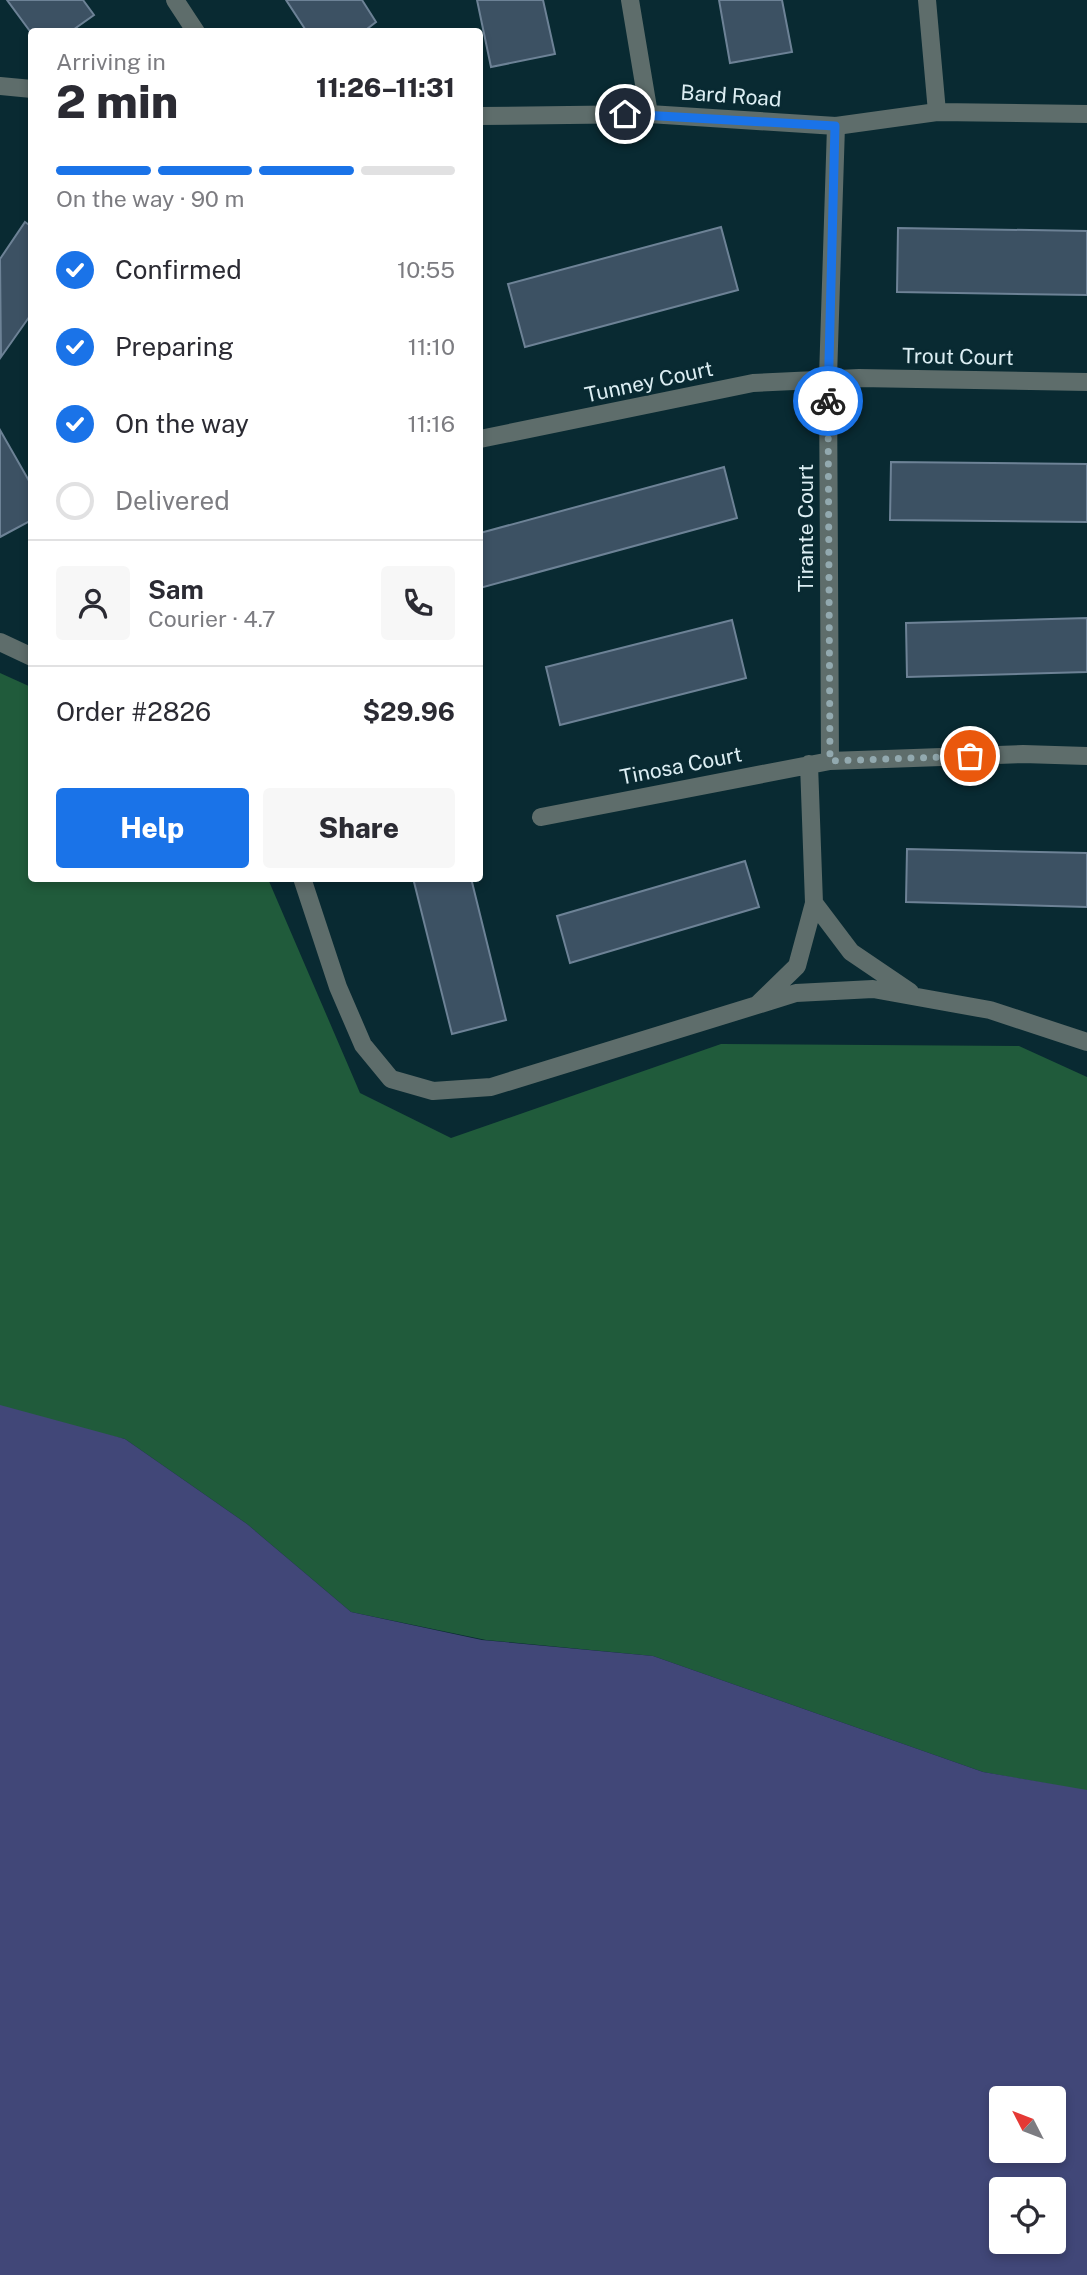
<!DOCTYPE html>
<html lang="en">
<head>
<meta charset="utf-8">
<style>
	body { margin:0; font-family:"Public Sans",sans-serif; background:#f7f7f7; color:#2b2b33; height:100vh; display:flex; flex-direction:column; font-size:26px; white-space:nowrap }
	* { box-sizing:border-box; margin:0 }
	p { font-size:23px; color:#7c7c81 }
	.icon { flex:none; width:38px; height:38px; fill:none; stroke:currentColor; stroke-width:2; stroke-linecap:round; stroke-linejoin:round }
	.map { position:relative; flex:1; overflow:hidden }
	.sheet { position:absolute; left:28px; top:28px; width:455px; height:854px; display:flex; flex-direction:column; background:#fff; border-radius:7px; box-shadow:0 4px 10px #0003 }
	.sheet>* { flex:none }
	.needle { width:46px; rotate:312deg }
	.fabs { position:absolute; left:989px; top:2086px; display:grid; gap:14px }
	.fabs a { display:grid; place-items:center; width:77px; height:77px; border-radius:7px; background:#fff; box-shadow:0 4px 10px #0003; font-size:35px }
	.pin { position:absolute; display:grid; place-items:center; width:60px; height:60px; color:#fff; margin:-30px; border:4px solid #fff; border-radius:50%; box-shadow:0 2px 7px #0007 }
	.courier { position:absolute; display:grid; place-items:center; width:70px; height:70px; margin:-35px; border:5px solid #1a73e8; border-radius:50%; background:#fff; color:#222; box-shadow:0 2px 9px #0007 }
	.head em { font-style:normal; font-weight:800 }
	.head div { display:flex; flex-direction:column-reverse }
	.head { display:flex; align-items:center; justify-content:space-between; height:119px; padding:0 28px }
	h1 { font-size:46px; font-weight:800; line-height:52px }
	.bar { display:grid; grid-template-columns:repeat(4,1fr); gap:10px 7px; align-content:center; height:84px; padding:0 28px }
	.bar i { height:9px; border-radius:5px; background:#e1e1e2 }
	.bar .on { background:#1a73e8 }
	.bar p { grid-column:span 4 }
	.line { display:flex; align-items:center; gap:18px; padding:0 28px; border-top:2px solid #e1e1e2 }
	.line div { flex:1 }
	.round { display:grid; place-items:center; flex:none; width:74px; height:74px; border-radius:7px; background:#f7f7f7 }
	ol { padding:0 28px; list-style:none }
	li { display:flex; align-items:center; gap:21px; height:77px }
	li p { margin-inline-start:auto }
	li .icon { padding:7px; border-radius:50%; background:#1a73e8; color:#fff; stroke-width:4 }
	li:last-child { color:#7c7c81 }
	li i { width:38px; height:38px; border:4px solid #e1e1e2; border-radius:50% }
	.action { display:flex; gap:14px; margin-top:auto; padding:14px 28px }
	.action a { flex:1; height:80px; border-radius:7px; background:#1a73e8; color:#fff; font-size:28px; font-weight:800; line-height:80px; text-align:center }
	.action a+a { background:#f7f7f7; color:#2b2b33 }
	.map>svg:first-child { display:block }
	.forest { fill:#205b3b }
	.water { fill:#414778; fill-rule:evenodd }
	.building { fill:#3c5163; stroke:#6d8296; stroke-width:2 }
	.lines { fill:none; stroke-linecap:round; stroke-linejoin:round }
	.minor { stroke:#5e6d6b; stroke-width:18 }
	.done { stroke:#92a9af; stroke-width:7; stroke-dasharray:0 12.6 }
	.route { stroke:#1a73e8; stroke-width:9 }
	.labels { text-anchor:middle; stroke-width:5; stroke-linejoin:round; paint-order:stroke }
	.street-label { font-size:21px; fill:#dceef3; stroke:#092a32 }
</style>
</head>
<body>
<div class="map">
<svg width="1087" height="2275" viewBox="0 0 1087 2275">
	<rect width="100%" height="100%" fill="#092a32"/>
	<!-- forest -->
	<path class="forest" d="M 0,673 L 31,687 L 32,878 L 268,879 L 360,1093 L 451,1138 L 721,1044 L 1019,1046 L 1087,1077 L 1087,1791 L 983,1772 L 653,1656 L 486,1640 L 351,1612 L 247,1524 L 125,1439 L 0,1411 Z"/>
	<!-- water -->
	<path class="water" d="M 0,1405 L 125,1439 L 247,1524 L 351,1612 L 482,1640 L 653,1656 L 983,1772 L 1087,1790 L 1087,2275 L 0,2275 ZM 1001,2098 L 1054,2098 L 1054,2151 L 1001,2151 ZM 1001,2189 L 1054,2189 L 1054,2242 L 1001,2242 Z"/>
	<!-- building -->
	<path class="building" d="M 7,0 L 83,0 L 94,15 L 70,32 L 32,32 L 32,34 Z
		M 286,0 L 362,0 L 376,22 L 363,32 L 307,32 Z
		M 477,0 L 543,0 L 555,54 L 491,67 Z
		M 719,0 L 782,0 L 792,52 L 730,63 Z
		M 25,222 L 32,227 L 32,313 L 1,357 L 0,259 Z
		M 721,227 L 738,290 L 525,347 L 508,284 Z
		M 898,228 L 1087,231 L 1087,295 L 897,292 Z
		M 0,430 L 32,486 L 32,520 L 0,537 Z
		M 891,462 L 1087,464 L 1087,522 L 890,520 Z
		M 724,467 L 737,518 L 480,588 L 480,533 Z
		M 1087,618 L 1087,672 L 907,677 L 906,623 Z
		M 732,620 L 746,678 L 560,725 L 546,667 Z
		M 907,849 L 1087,853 L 1087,907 L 906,902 Z
		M 745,861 L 759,907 L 570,963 L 557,916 Z
		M 413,878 L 471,878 L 506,1020 L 452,1034 Z"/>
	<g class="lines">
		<!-- minor -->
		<path class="minor" d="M 175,0 L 196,32
			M 630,0 L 649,114
			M 927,0 L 937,112 L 1087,114
			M 0,86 L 32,89
			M 480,116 L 649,114 L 836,126 L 937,112
			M 480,439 L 753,383 L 859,378 L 1087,382
			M 0,642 L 32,657
			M 830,761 L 828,378 L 836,126
			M 809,764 L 814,903 L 851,952 L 910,992
			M 541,817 L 830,761 L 1023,754 L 1087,756
			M 302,878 L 338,987 L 363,1045 L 391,1079 L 433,1091 L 491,1087 L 796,993 L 873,989 L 990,1010 L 1087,1042
			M 758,1004 L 797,966 L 814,903"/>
	</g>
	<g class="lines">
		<!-- done -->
		<path class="done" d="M 828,401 L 830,761 L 970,756"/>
		<!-- route -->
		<path class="route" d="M 625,114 L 835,126 L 828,401"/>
	</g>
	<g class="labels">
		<!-- street labels -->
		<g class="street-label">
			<text transform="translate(731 96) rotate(4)" y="7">Bard Road</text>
			<text transform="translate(958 357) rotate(1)" y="7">Trout Court</text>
			<text transform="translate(649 382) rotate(-12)" y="7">Tunney Court</text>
			<text transform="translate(806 528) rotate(-90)" y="7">Tirante Court</text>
			<text transform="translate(681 766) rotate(-11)" y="7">Tinosa Court</text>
		</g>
	</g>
</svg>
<div class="fabs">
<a><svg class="needle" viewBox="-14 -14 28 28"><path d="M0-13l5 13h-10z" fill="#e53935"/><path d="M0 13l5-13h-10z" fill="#7c7c81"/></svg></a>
<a><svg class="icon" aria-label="locate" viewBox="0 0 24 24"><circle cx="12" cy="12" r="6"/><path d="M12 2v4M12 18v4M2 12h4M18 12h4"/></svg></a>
</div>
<div class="pin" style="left:970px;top:756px;background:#ea580c"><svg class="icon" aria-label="bag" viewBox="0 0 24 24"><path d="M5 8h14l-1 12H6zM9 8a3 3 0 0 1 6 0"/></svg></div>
<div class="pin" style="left:625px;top:114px;background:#1f2937"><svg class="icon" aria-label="home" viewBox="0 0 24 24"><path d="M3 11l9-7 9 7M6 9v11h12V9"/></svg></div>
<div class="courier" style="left:828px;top:401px"><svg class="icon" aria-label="bike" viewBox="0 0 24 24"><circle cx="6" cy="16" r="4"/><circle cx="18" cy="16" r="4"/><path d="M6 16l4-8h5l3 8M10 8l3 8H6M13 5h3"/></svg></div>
<section class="sheet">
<div class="head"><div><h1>2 min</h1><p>Arriving in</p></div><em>11:26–11:31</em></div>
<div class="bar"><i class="on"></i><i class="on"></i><i class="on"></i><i></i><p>On the way · 90 m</p></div>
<ol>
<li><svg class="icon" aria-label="check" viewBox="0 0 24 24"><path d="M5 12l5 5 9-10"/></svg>Confirmed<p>10:55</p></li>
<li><svg class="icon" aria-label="check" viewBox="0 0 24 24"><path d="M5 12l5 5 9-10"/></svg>Preparing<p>11:10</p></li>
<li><svg class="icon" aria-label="check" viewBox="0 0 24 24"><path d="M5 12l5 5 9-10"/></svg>On the way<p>11:16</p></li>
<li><i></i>Delivered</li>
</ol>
<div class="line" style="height:126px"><a class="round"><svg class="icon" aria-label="person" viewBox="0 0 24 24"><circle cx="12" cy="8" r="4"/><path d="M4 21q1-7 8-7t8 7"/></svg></a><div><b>Sam</b><p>Courier · 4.7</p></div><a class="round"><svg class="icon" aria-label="phone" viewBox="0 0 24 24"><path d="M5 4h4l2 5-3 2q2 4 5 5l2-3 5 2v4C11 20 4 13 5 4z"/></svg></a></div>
<div class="line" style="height:91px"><div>Order #2826</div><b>$29.96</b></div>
<div class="action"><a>Help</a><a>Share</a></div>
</section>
</div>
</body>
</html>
